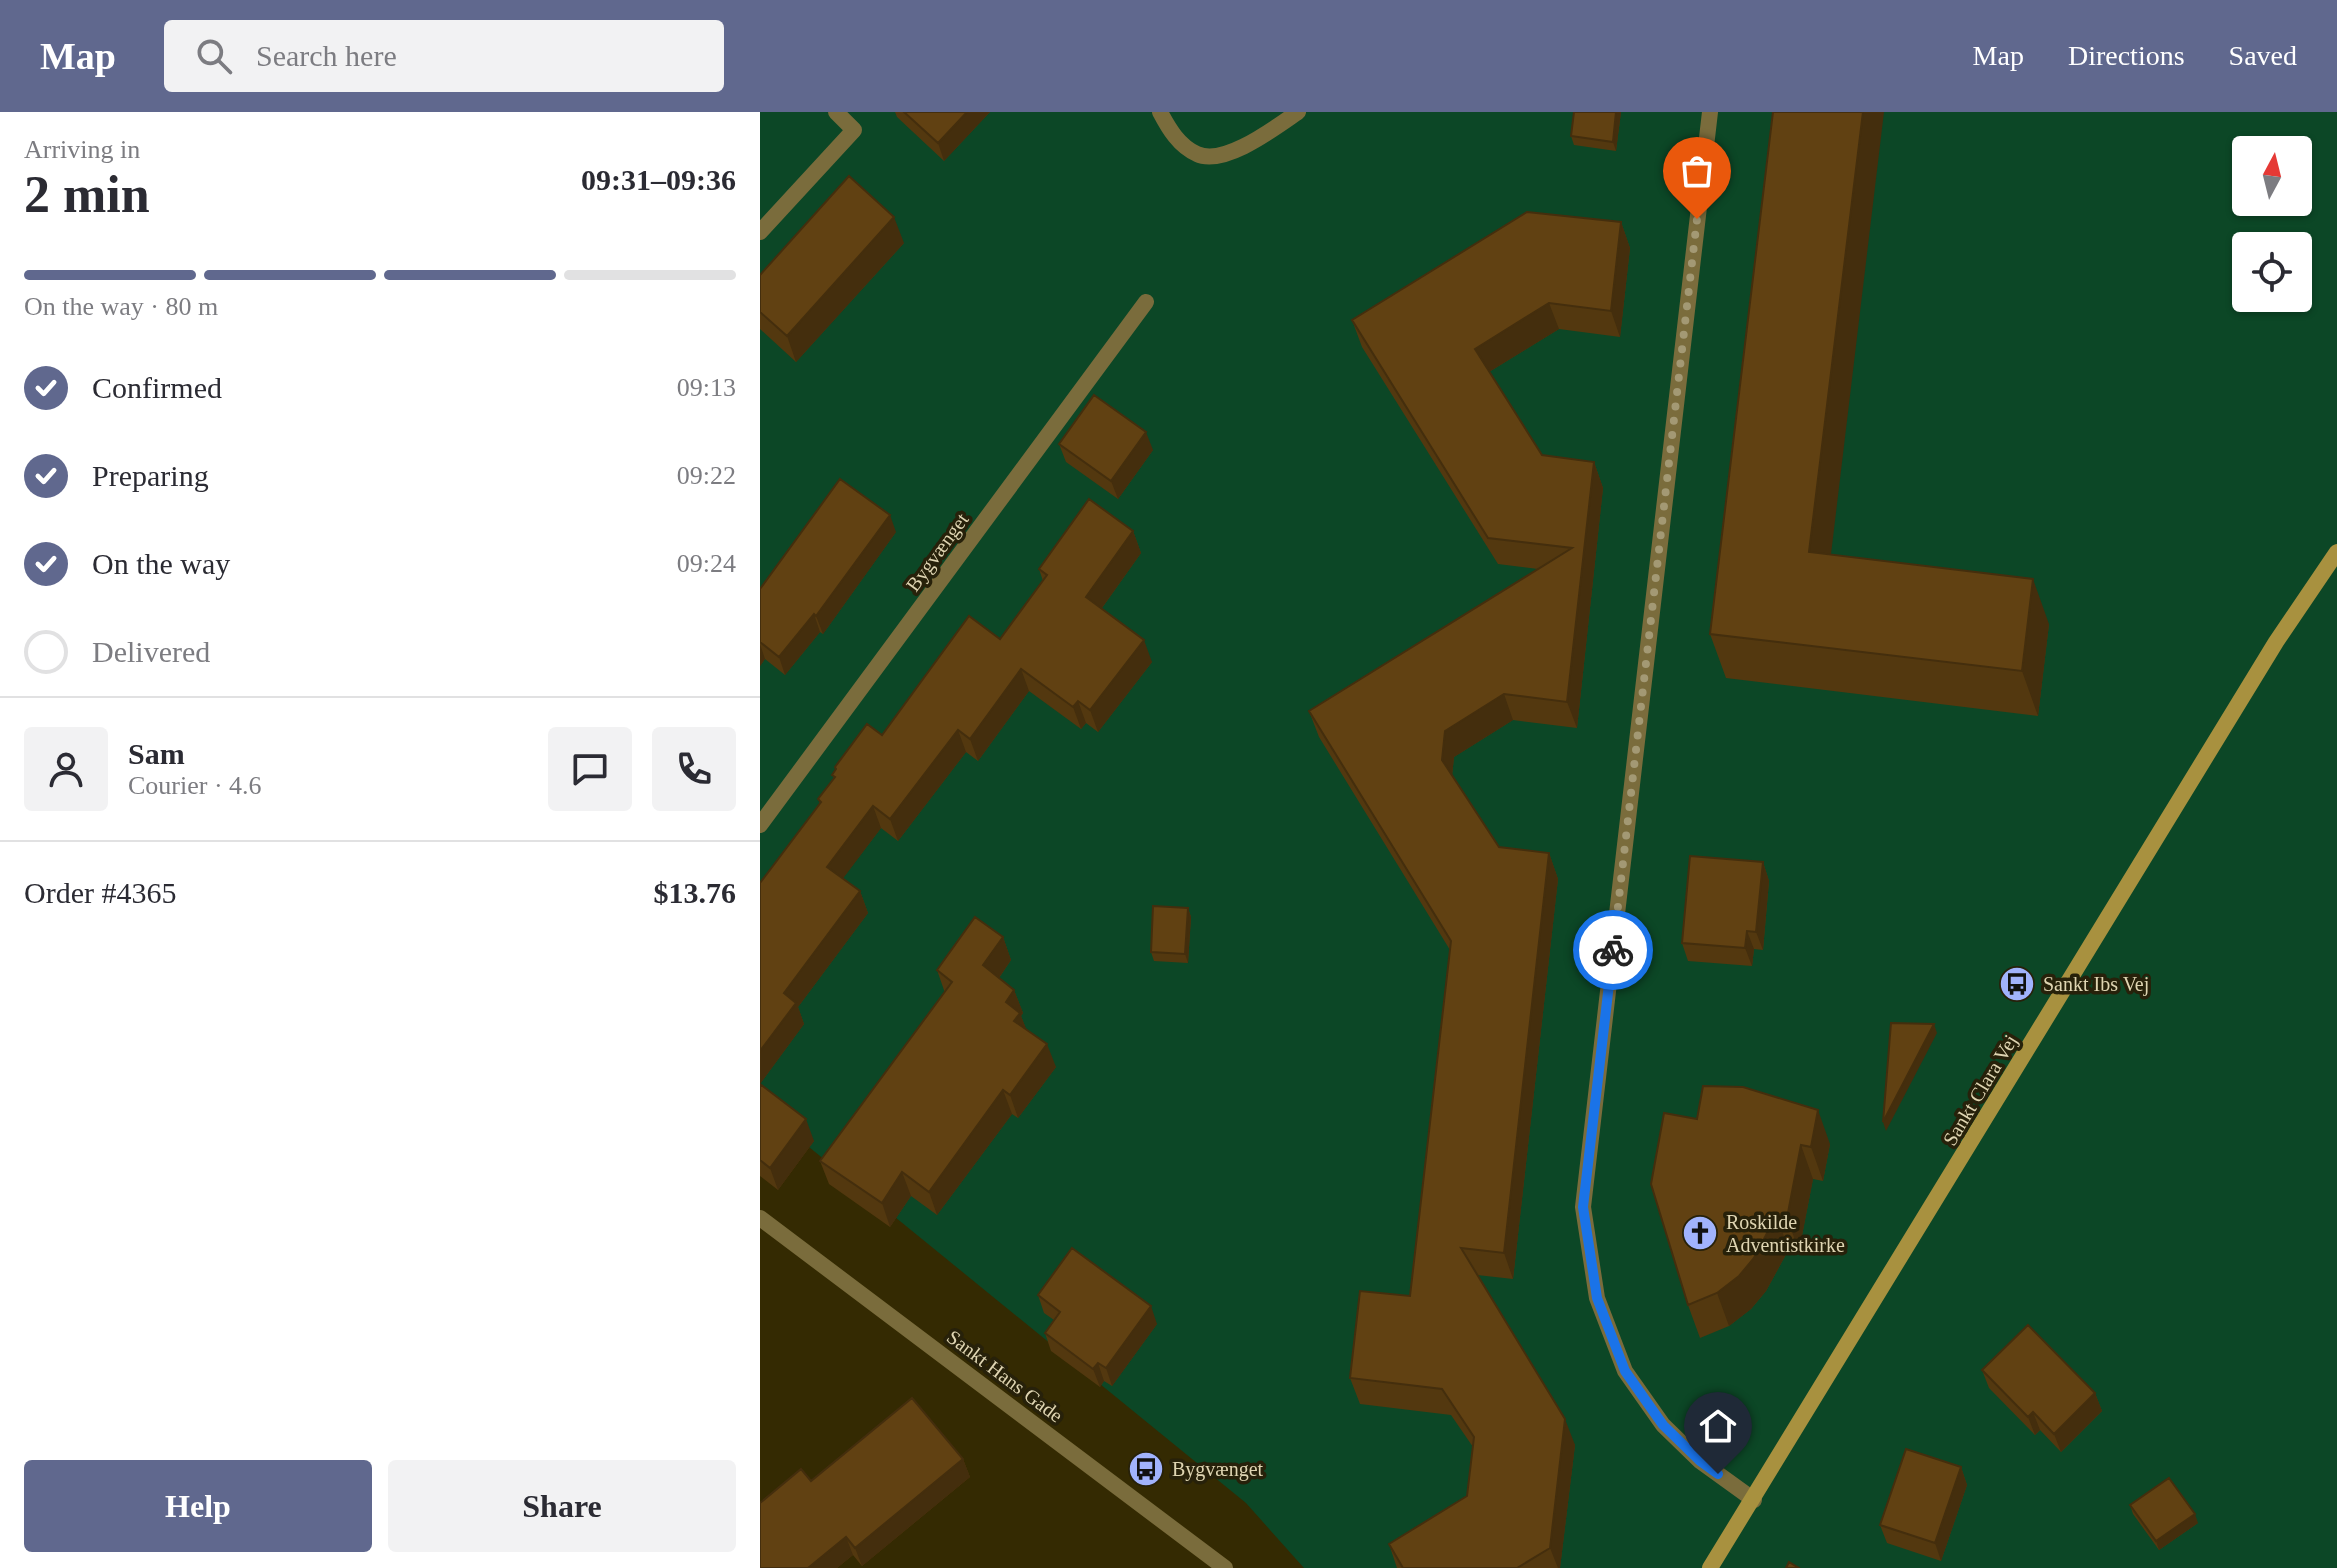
<!DOCTYPE html>
<html lang="en">
<head>
<meta charset="utf-8">
<style>
	body { margin:0; font-family:"Times New Roman",serif; background:#f2f2f3; color:#2b2b33; height:100vh; display:flex; flex-direction:column; font-size:30px; white-space:nowrap }
	* { box-sizing:border-box; margin:0 }
	p { font-size:26px; color:#7c7c81 }
	.icon { flex:none; width:44px; height:44px; fill:none; stroke:currentColor; stroke-width:2; stroke-linecap:round; stroke-linejoin:round }
	.map { position:relative; flex:1; overflow:hidden }
	.details { display:flex; flex-direction:column; background:#fff; width:760px }
	.details>* { flex:none }
	.needle { width:52px; rotate:7deg }
	.tools { position:absolute; left:1472px; top:24px; display:grid; gap:16px }
	.tools a { display:grid; place-items:center; width:80px; height:80px; border-radius:8px; background:#fff; box-shadow:0 2px 6px #0004; font-size:40px }
	.pin { position:absolute; display:grid; place-items:center; width:68px; height:68px; color:#fff; margin:-82px -34px; border-radius:50% 50% 50% 0; rotate:-45deg; box-shadow:0 0 8px #0007 }
	.pin .icon { rotate:45deg }
	.courier { position:absolute; display:grid; place-items:center; width:80px; height:80px; margin:-40px; border:6px solid #1a73e8; border-radius:50%; background:#fff; color:#222; box-shadow:0 2px 10px #0007 }
	.headline em { font-style:normal; font-weight:600 }
	.headline div { display:flex; flex-direction:column-reverse }
	.headline { display:flex; align-items:center; justify-content:space-between; height:136px; padding:0 24px }
	h1 { font-size:52px; font-weight:600; line-height:60px }
	.bar { display:grid; grid-template-columns:repeat(4,1fr); gap:12px 8px; align-content:center; height:96px; padding:0 24px }
	.bar i { height:10px; border-radius:6px; background:#e1e1e2 }
	.bar .active { background:#60688e }
	.bar p { grid-column:span 4 }
	.line { display:flex; align-items:center; gap:20px; padding:0 24px; border-top:2px solid #e1e1e2 }
	.line div { flex:1 }
	.round { display:grid; place-items:center; flex:none; width:84px; height:84px; border-radius:8px; background:#f2f2f3 }
	ol { padding:0 24px; list-style:none }
	li { display:flex; align-items:center; gap:24px; height:88px }
	li p { margin-inline-start:auto }
	li .icon { padding:8px; border-radius:50%; background:#60688e; color:#fff; stroke-width:4 }
	li:last-child { color:#7c7c81 }
	li i { width:44px; height:44px; border:4px solid #e1e1e2; border-radius:50% }
	.primary-button { display:flex; gap:16px; margin-top:auto; padding:16px 24px }
	.primary-button a { flex:1; height:92px; border-radius:8px; background:#60688e; color:#fff; font-size:32px; font-weight:600; line-height:92px; text-align:center }
	.primary-button a+a { background:#f2f2f3; color:#2b2b33 }
	header { display:flex; align-items:center; gap:48px; box-sizing:border-box; height:112px; padding:0 40px; background:#60688e; color:#fff }
	header strong { font-size:38px }
	nav { display:flex; gap:44px; margin-inline-start:auto; font-size:28px }
	.search { width:560px; height:72px; background:#f2f2f3; display:flex; align-items:center; gap:20px; box-sizing:border-box; padding:0 28px; border-radius:8px; color:#7c7c81; font-size:30px }
	main { display:flex; flex:1; min-height:0 }
	.map>svg:first-child { display:block }
	.green { fill:#0c4726; fill-rule:evenodd }
	.lines { fill:none; stroke-linecap:round; stroke-linejoin:round }
	.street { stroke:#7a6c3c; stroke-width:16 }
	.secondary { stroke:#a8913f; stroke-width:16 }
	.wall { fill:#53380f }
	.shaded-wall { fill:#442e0d }
	.building { fill:#614112; stroke:#442e0d; stroke-width:2 }
	.done { stroke:#a39974; stroke-width:8; stroke-dasharray:0 14.4 }
	.route { stroke:#1a73e8; stroke-width:10 }
	.labels { text-anchor:middle; stroke-width:7; stroke-linejoin:round; paint-order:stroke }
	.street-label { font-size:20px; fill:#dfd5b2; stroke:#27210a }
	.poi-label { font-size:20px; fill:#dfd5b2; stroke:#27210a; text-anchor:start }
</style>
</head>
<body>
<header>
<strong>Map</strong>
<div class="search"><svg class="icon" aria-label="search" viewBox="0 0 24 24"><circle cx="10" cy="10" r="6"/><path d="M15 15l6 6"/></svg>Search here</div>
<nav><a>Map</a><a>Directions</a><a>Saved</a></nav>
</header>
<main>
<section class="details">
<div class="headline"><div><h1>2 min</h1><p>Arriving in</p></div><em>09:31–09:36</em></div>
<div class="bar"><i class="active"></i><i class="active"></i><i class="active"></i><i></i><p>On the way · 80 m</p></div>
<ol>
<li><svg class="icon" aria-label="check" viewBox="0 0 24 24"><path d="M5 12l5 5 9-10"/></svg>Confirmed<p>09:13</p></li>
<li><svg class="icon" aria-label="check" viewBox="0 0 24 24"><path d="M5 12l5 5 9-10"/></svg>Preparing<p>09:22</p></li>
<li><svg class="icon" aria-label="check" viewBox="0 0 24 24"><path d="M5 12l5 5 9-10"/></svg>On the way<p>09:24</p></li>
<li><i></i>Delivered</li>
</ol>
<div class="line" style="height:144px"><a class="round"><svg class="icon" aria-label="person" viewBox="0 0 24 24"><circle cx="12" cy="8" r="4"/><path d="M4 21q1-7 8-7t8 7"/></svg></a><div><b>Sam</b><p>Courier · 4.6</p></div><a class="round"><svg class="icon" aria-label="chat" viewBox="0 0 24 24"><path d="M4 5h16v11H9l-5 4z"/></svg></a><a class="round"><svg class="icon" aria-label="phone" viewBox="0 0 24 24"><path d="M5 4h4l2 5-3 2q2 4 5 5l2-3 5 2v4C11 20 4 13 5 4z"/></svg></a></div>
<div class="line" style="height:104px"><div>Order #4365</div><b>$13.76</b></div>
<div class="primary-button"><a>Help</a><a>Share</a></div>
</section>
<div class="map">
<svg width="1577" height="1456" viewBox="0 0 1577 1456">
	<rect width="100%" height="100%" fill="#342a02"/>
	<!-- green -->
	<path class="green" d="M 0,0 L 1577,0 L 1577,1456 L 544,1456 L 486,1391 L 0,995 ZM 1486,38 L 1538,38 L 1538,90 L 1486,90 ZM 1486,134 L 1538,134 L 1538,186 L 1486,186 Z"/>
	<g class="lines">
		<!-- street -->
		<path class="street" d="M 400,0 C 409,17 419,34 437,42 C 464,55 516,15 538,0
			M 950,0 L 823,1095 L 837,1186 L 865,1259 L 903,1313 L 940,1349 L 994,1388
			M 0,120 L 94,18 L 76,0
			M 0,713 L 386,190
			M 0,1106 L 465,1456"/>
		<!-- secondary -->
		<path class="secondary" d="M 950,1456 L 1516,530 L 1577,440"/>
	</g>
	<!-- wall -->
	<path class="wall" d="M 135,0 L 230,0 L 184,49 L 137,5 Z
		M 861,0 L 856,39 L 814,33 L 811,24 Z
		M 861,110 L 870,136 L 860,225 L 799,217 L 729,260 L 782,343 L 834,350 L 843,376 L 817,616 L 753,608 L 694,645 L 692,664 L 739,735 L 789,741 L 798,767 L 753,1167 L 717,1163 L 815,1333 L 800,1456 L 637,1456 L 629,1432 L 707,1384 L 713,1335 L 691,1303 L 600,1292 L 590,1266 L 650,1184 L 690,838 L 559,625 L 549,599 L 778,457 L 738,452 L 602,235 L 592,208 Z
		M 144,131 L 36,250 L 0,217 L 0,163 Z
		M 299,332 L 393,338 L 358,387 L 306,350 Z
		M 373,419 L 381,441 L 342,496 L 392,550 L 338,620 L 326,611 L 321,617 L 269,579 L 218,649 L 206,640 L 138,729 L 121,716 L 83,766 L 100,779 L 108,801 L 38,895 L 44,912 L 0,972 L 54,1029 L 18,1078 L 0,1064 L 0,771 L 60,692 L 58,687 L 74,666 L 72,663 L 240,527 L 283,469 L 279,457 Z
		M 136,420 L 63,522 L 60,520 L 25,563 L 5,547 L 0,554 L 0,477 Z
		M 1071,442 L 1289,512 L 1278,604 L 966,566 L 950,522 Z
		M 1003,750 L 1009,769 L 1003,838 L 994,837 L 992,854 L 928,849 L 922,831 Z
		M 428,796 L 431,805 L 428,851 L 394,849 L 391,840 Z
		M 243,825 L 251,848 L 239,866 L 254,878 L 263,901 L 261,904 L 266,917 L 296,955 L 258,1006 L 252,1002 L 177,1103 L 151,1084 L 130,1115 L 69,1072 L 60,1049 L 185,881 L 177,858 Z
		M 904,1001 L 1070,1032 L 1063,1069 L 1053,1067 L 1039,1139 L 1029,1137 L 1006,1179 L 991,1197 L 969,1214 L 940,1226 L 928,1193 Z
		M 278,1183 L 397,1212 L 352,1274 L 344,1269 L 340,1275 L 291,1239 L 285,1221 L 294,1208 L 284,1201 Z
		M 1222,1258 L 1335,1281 L 1342,1299 L 1301,1340 L 1280,1318 L 1275,1323 L 1229,1276 Z
		M 203,1347 L 210,1365 L 102,1454 L 93,1443 L 77,1456 L 0,1456 L 51,1369 Z
		M 1201,1355 L 1207,1373 L 1181,1449 L 1127,1431 L 1120,1413 Z
		M 1370,1393 L 1438,1411 L 1399,1438 L 1373,1402 Z"/>
	<!-- shaded-wall -->
	<path class="shaded-wall" d="M 207,0 L 230,0 L 184,49 L 178,31 Z
		M 856,0 L 861,0 L 856,39 L 853,30 Z
		M 1103,0 L 1124,0 L 1066,484 L 1049,440 Z
		M 134,105 L 144,131 L 36,250 L 27,224 Z
		M 861,110 L 870,136 L 860,225 L 851,199 Z
		M 789,191 L 799,217 L 724,263 L 715,237 Z
		M 386,320 L 393,338 L 358,387 L 351,369 Z
		M 834,350 L 843,376 L 817,616 L 807,590 Z
		M 130,403 L 136,420 L 63,522 L 56,504 Z
		M 373,419 L 381,441 L 334,507 L 326,485 Z
		M 1273,467 L 1289,512 L 1278,604 L 1262,559 Z
		M 54,502 L 60,520 L 25,563 L 19,545 Z
		M 384,528 L 392,550 L 338,620 L 330,598 Z
		M 0,532 L 5,547 L 0,554 Z
		M 261,557 L 269,579 L 218,649 L 210,627 Z
		M 744,582 L 753,608 L 694,645 L 691,674 L 682,648 L 685,619 Z
		M 318,589 L 326,611 L 321,617 L 313,595 Z
		M 198,618 L 206,640 L 138,729 L 130,707 Z
		M 113,694 L 121,716 L 75,777 L 67,755 Z
		M 789,741 L 798,767 L 753,1167 L 744,1141 Z
		M 1003,750 L 1009,769 L 1003,838 L 996,820 Z
		M 100,779 L 108,801 L 38,895 L 44,912 L 0,972 L 0,939 L 24,881 Z
		M 428,796 L 431,805 L 428,851 L 425,842 Z
		M 987,819 L 994,837 L 992,854 L 985,836 Z
		M 243,825 L 251,848 L 232,876 L 223,853 Z
		M 254,878 L 263,901 L 261,904 L 269,924 L 263,932 L 246,890 Z
		M 1174,912 L 1177,921 L 1126,1019 L 1123,1010 Z
		M 287,932 L 296,955 L 258,1006 L 250,983 Z
		M 243,978 L 252,1002 L 177,1103 L 169,1080 Z
		M 1058,998 L 1070,1032 L 1063,1069 L 1051,1035 Z
		M 46,1007 L 54,1029 L 18,1078 L 10,1056 Z
		M 1041,1033 L 1053,1067 L 1039,1139 L 1027,1106 Z
		M 142,1060 L 151,1084 L 130,1115 L 122,1091 Z
		M 1016,1104 L 1029,1137 L 1006,1179 L 991,1197 L 969,1214 L 957,1181 Z
		M 391,1194 L 397,1212 L 352,1274 L 346,1256 Z
		M 338,1251 L 344,1269 L 340,1275 L 333,1257 Z
		M 1335,1281 L 1342,1299 L 1301,1340 L 1294,1322 Z
		M 1273,1300 L 1280,1318 L 1275,1323 L 1268,1305 Z
		M 805,1307 L 815,1333 L 800,1456 L 798,1456 L 790,1436 Z
		M 203,1347 L 210,1365 L 102,1454 L 95,1436 Z
		M 1201,1355 L 1207,1373 L 1181,1449 L 1175,1431 Z
		M 1435,1402 L 1438,1411 L 1399,1438 L 1396,1429 Z
		M 86,1425 L 93,1443 L 77,1456 L 48,1456 Z"/>
	<!-- building -->
	<path class="building" d="M 144,0 L 207,0 L 178,31 Z
		M 814,0 L 856,0 L 853,30 L 811,24 Z
		M 1013,0 L 1103,0 L 1049,440 L 1273,467 L 1262,559 L 950,522 Z
		M 89,64 L 134,105 L 27,224 L 0,200 L 0,163 Z
		M 767,100 L 861,110 L 851,199 L 789,191 L 715,237 L 782,343 L 834,350 L 807,590 L 744,582 L 685,619 L 682,648 L 739,735 L 789,741 L 744,1141 L 701,1136 L 805,1307 L 790,1436 L 757,1456 L 643,1456 L 629,1432 L 707,1384 L 714,1325 L 682,1277 L 590,1266 L 600,1179 L 650,1184 L 691,829 L 549,599 L 812,436 L 728,426 L 592,208 Z
		M 334,283 L 386,320 L 351,369 L 299,332 Z
		M 80,367 L 130,403 L 56,504 L 54,502 L 19,545 L 0,530 L 0,477 Z
		M 329,387 L 373,419 L 326,485 L 384,528 L 330,598 L 318,589 L 313,595 L 261,557 L 210,627 L 198,618 L 130,707 L 113,694 L 67,755 L 100,779 L 24,881 L 36,891 L 0,939 L 0,771 L 61,690 L 58,687 L 75,665 L 72,663 L 76,657 L 75,655 L 107,612 L 122,623 L 209,504 L 240,527 L 287,463 L 279,457 Z
		M 930,744 L 1003,750 L 996,820 L 987,819 L 985,836 L 922,831 Z
		M 393,794 L 428,796 L 425,842 L 391,840 Z
		M 215,805 L 243,825 L 223,853 L 254,878 L 246,890 L 260,901 L 254,909 L 287,932 L 250,983 L 243,978 L 169,1080 L 142,1060 L 122,1091 L 60,1049 L 192,870 L 177,858 Z
		M 1131,911 L 1174,912 L 1123,1010 Z
		M 0,972 L 46,1007 L 10,1056 L 0,1048 Z
		M 943,974 L 983,975 L 1058,998 L 1051,1035 L 1041,1033 L 1027,1106 L 1016,1104 L 994,1146 L 979,1164 L 957,1181 L 928,1193 L 891,1072 L 904,1001 L 937,1007 Z
		M 312,1136 L 391,1194 L 346,1256 L 338,1251 L 333,1257 L 285,1221 L 300,1200 L 278,1183 Z
		M 1268,1213 L 1335,1281 L 1294,1322 L 1273,1300 L 1268,1305 L 1222,1258 Z
		M 152,1286 L 203,1347 L 95,1436 L 86,1425 L 48,1456 L 0,1456 L 0,1391 L 41,1357 L 51,1369 Z
		M 1146,1337 L 1201,1355 L 1175,1431 L 1120,1413 Z
		M 1409,1366 L 1435,1402 L 1396,1429 L 1370,1393 Z
		M 1029,1450 L 1039,1456 L 1026,1456 Z"/>
	<g class="lines">
		<!-- done -->
		<path class="done" d="M 853,838 L 937,107"/>
		<!-- route -->
		<path class="route" d="M 853,838 L 823,1095 L 837,1186 L 865,1259 L 903,1313 L 940,1349 L 958,1362"/>
	</g>
	<!-- icons -->
	<defs>
		<g id="bus-disc" transform="scale(1.8)"><circle r="9.5" fill="#a1b3fd" stroke="#27210a"/><path d="M-5-6H5V4H4V6H2V4H-2V6H-4V4H-5ZM-3.5-4V0h7V-4ZM-3.5 1.2v1.5H-2V1.2ZM2 1.2v1.5H3.5V1.2Z" fill="#111"/></g>
		<g id="church-disc" transform="scale(1.8)"><circle r="9.5" fill="#a1b3fd" stroke="#27210a"/><path d="M-1.2-6h2.4v3.5h3.3v2.4h-3.3V6h-2.4V-.1h-3.3v-2.4h3.3Z" fill="#111"/></g>
	</defs>
	<g fill-rule="evenodd">
		<use href="#bus-disc" x="1257" y="872"/>
		<use href="#church-disc" x="940" y="1121"/>
		<use href="#bus-disc" x="386" y="1357"/>
	</g>
	<g class="labels">
		<!-- street labels -->
		<g class="street-label">
			<text transform="translate(177 440) rotate(-54)" y="7">Bygvænget</text>
			<text transform="translate(1220 978) rotate(-59)" y="7">Sankt Clara Vej</text>
			<text transform="translate(245 1264) rotate(37)" y="7">Sankt Hans Gade</text>
		</g>
		<!-- poi labels -->
		<g class="poi-label">
			<text x="1283" y="879">Sankt Ibs Vej</text>
			<text x="966" y="1117">Roskilde<tspan x="966" dy="23">Adventistkirke</tspan></text>
			<text x="412" y="1364">Bygvænget</text>
		</g>
	</g>
</svg>
<div class="tools">
<a><svg class="needle" viewBox="-14 -14 28 28"><path d="M0-13l5 13h-10z" fill="#e53935"/><path d="M0 13l5-13h-10z" fill="#7c7c81"/></svg></a>
<a><svg class="icon" aria-label="locate" viewBox="0 0 24 24"><circle cx="12" cy="12" r="6"/><path d="M12 2v4M12 18v4M2 12h4M18 12h4"/></svg></a>
</div>
<div class="pin" style="left:937px;top:107px;background:#ea580c"><svg class="icon" aria-label="bag" viewBox="0 0 24 24"><path d="M5 8h14l-1 12H6zM9 8a3 3 0 0 1 6 0"/></svg></div>
<div class="pin" style="left:958px;top:1362px;background:#1f2937"><svg class="icon" aria-label="home" viewBox="0 0 24 24"><path d="M3 11l9-7 9 7M6 9v11h12V9"/></svg></div>
<div class="courier" style="left:853px;top:838px"><svg class="icon" aria-label="bike" viewBox="0 0 24 24"><circle cx="6" cy="16" r="4"/><circle cx="18" cy="16" r="4"/><path d="M6 16l4-8h5l3 8M10 8l3 8H6M13 5h3"/></svg></div>
</div>
</main>
</body>
</html>
